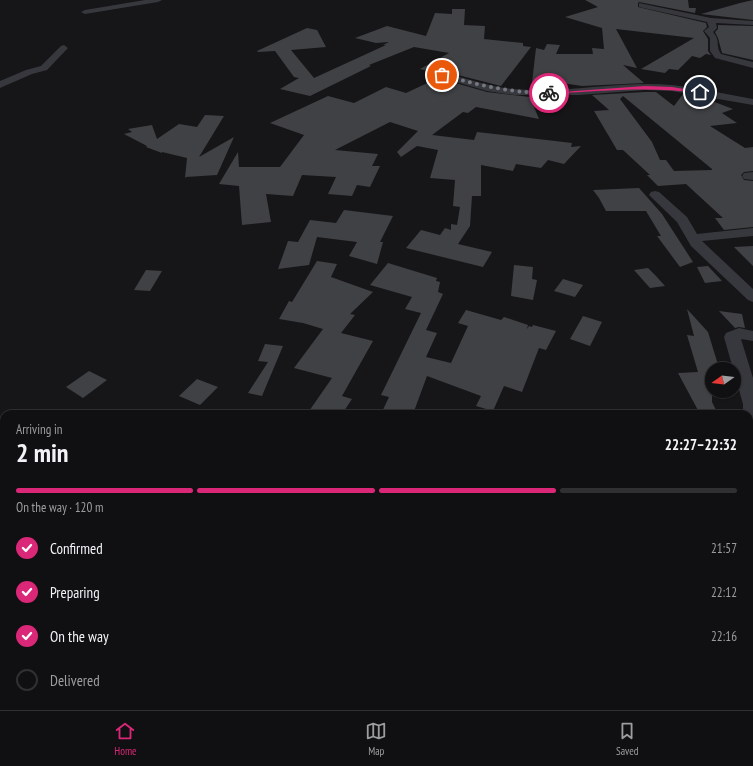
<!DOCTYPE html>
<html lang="en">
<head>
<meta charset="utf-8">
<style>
	body { margin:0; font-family:"PT Sans Narrow",sans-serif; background:#19191b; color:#f1f3f6; height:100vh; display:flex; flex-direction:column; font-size:15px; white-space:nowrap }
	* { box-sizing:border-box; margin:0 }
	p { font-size:13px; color:#9c9d9f }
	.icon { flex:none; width:22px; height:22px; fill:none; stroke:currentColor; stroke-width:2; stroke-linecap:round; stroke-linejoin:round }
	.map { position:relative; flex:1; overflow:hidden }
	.side { position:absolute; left:0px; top:410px; width:753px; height:300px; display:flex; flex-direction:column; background:#101012; border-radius:12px 12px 0 0; box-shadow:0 1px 3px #0004,0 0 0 1px #303032 }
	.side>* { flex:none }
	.needle { width:26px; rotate:256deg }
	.tools { position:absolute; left:705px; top:362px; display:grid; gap:8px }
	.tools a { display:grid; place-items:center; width:36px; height:36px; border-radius:50%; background:#101012; box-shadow:0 1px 3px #0004,0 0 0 1px #303032; font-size:20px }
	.pin { position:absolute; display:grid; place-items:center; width:34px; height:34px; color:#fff; margin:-17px; border:2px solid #fff; border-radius:50%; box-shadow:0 1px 4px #0007 }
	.courier { position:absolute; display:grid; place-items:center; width:40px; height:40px; margin:-20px; border:3px solid #db2777; border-radius:50%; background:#fff; color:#222; box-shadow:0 1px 5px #0007 }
	.head em { font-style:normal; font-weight:800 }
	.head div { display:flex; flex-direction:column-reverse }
	.head { display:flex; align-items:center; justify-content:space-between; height:68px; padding:0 16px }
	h1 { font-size:26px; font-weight:800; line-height:30px }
	.bar { display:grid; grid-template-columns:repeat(4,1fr); gap:6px 4px; align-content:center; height:48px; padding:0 16px }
	.bar i { height:5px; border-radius:3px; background:#303032 }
	.bar .on { background:#db2777 }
	.bar p { grid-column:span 4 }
	ol { padding:0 16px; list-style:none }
	li { display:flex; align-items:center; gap:12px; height:44px }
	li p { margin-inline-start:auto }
	li .icon { padding:4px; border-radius:50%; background:#db2777; color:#fff; stroke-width:4 }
	li:last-child { color:#9c9d9f }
	li i { width:22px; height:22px; border:2px solid #303032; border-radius:50% }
	.tab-bar { display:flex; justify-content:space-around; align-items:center; height:56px; border-top:1px solid #303032; background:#101012; font-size:11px; color:#9c9d9f }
	.tab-bar a { display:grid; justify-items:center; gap:2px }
	.tab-bar .on { color:#db2777 }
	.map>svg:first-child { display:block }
	.building { fill:#404145; fill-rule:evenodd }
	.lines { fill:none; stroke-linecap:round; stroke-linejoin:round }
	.street { fill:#37383d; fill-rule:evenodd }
	.route { fill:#db2777 }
	.done { stroke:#757880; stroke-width:4; stroke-dasharray:0 7.2 }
</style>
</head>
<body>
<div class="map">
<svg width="753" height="710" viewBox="0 0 753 710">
	<rect width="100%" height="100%" fill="#161618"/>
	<!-- building -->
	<path class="building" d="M 585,0 L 688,0 L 689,8 L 696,8 L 695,13 L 639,2 L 638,3 L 638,7 L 706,23 L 707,27 L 703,31 L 708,39 L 708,51 L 711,55 L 706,54 L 700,58 L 692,56 L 678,70 L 669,69 L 665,73 L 641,69 L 694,38 L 616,29 L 637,68 L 623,65 L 644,83 L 582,86 L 562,83 L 562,85 L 532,83 L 536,48 L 544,50 L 547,44 L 560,45 L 556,54 L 593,54 L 592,48 L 604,49 L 602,28 L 565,17 L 598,7 Z
		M 753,0 L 753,20 L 701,14 L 740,3 Z
		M 452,9 L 465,9 L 464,25 L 485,26 L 484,39 L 523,43 L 523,46 L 531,47 L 501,86 L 442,71 L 437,73 L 420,69 L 449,53 L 414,47 L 369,65 L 371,66 L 310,96 L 280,89 L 299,78 L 294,77 L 275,51 L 258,52 L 257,51 L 307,28 L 317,30 L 326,47 L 291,50 L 314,78 L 386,45 L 383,45 L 389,42 L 376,43 L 355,38 L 387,26 L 426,36 L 435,13 L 452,14 Z
		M 718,25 L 753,26 L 753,60 L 722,53 L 718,38 L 715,32 L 718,29 Z
		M 438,78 L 487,92 L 530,97 L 539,119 L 476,107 L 468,113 L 463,112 L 432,135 L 474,140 L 477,132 L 572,143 L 571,147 L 581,146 L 564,164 L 548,160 L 541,168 L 516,164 L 513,171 L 481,165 L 481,196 L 472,196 L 470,226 L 458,244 L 492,252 L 483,267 L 406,248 L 421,230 L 440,235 L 445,228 L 451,230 L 451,224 L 457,225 L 460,207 L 453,206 L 455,180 L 430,178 L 438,150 L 417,146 L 401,157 L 397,152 L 418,131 L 390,122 L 335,150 L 378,154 L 372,166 L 380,166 L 370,187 L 357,185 L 352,196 L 328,194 L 336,177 L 302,175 L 293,196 L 266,194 L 271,222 L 242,225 L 239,186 L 219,184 L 238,152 L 239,167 L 280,167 L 304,135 L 270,123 L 328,96 L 354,103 L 386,87 L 406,93 Z
		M 645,92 L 656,92 L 674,106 L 683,94 L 704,98 L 733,109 L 722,113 L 737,123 L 710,126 L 745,148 L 753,147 L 753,171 L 744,172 L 741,175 L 744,180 L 753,181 L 753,227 L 724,230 L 715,218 L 723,218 L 686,184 L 658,186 L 647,175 L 650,175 L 623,150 L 617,150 L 594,111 L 609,110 L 592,95 ZM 623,96 L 712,169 L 712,170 L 674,171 L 666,160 L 660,160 L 652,142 L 620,99 Z
		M 205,115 L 224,116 L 199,157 L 234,137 L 217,175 L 186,177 L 185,178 L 187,158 L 162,152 L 162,153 L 146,147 L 147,146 L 124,134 L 132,132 L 128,129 L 152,125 L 157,139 L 179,124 L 197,127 Z
		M 639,188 L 662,214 L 693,262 L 680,267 L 657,236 L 661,236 L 646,211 L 606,211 L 599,198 L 593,190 Z
		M 344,210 L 393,216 L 380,242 L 383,242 L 377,264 L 349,256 L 357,242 L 317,237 L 309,265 L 278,269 L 288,241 L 298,242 L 310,220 L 336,223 Z
		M 753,246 L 753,266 L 734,247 Z
		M 317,261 L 337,264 L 331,277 L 373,292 L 350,314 L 355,315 L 341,333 L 373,341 L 342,396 L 352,399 L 342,414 L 307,414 L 332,378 L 294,368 L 323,329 L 303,323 L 279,319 L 289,301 L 292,302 Z
		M 388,263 L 437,278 L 436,281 L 440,282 L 438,292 L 443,294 L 426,330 L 437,333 L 426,357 L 451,363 L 468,326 L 458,323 L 466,310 L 501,320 L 504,317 L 528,325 L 527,329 L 529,326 L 532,327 L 533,325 L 556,331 L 546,350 L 539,348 L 522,392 L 504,386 L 493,411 L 476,406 L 481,396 L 427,376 L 413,414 L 381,414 L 389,397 L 381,395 L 421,313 L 405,309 L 412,297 L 370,285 Z
		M 514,265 L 533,267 L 532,279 L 537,280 L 533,300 L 511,296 Z
		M 708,266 L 722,281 L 705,283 L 697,267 Z
		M 648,268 L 656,276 L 665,286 L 650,288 L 634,270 Z
		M 146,270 L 162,271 L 150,291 L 134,290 Z
		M 563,279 L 583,285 L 575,297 L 554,291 Z
		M 687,309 L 708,332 L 719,368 L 712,368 L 712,402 L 718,414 L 700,414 L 678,373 L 698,372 L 687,335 L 694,336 Z
		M 719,311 L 742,314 L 745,328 L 739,327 L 735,328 Z
		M 583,316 L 602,322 L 590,346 L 570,339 Z
		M 265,344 L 283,346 L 262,396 L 248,393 L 268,362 L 258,361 Z
		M 89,371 L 107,380 L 83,398 L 66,387 Z
		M 197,379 L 218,387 L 200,405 L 179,396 Z"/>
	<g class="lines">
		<!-- street -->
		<path class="street" d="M 145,0 L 162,0 L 158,2 L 85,14 L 81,12 L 85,10 Z
			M 639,3 L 711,18 L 753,21 L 753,25 L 716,23 L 717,28 L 713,32 C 721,41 715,45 721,54 L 753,62 L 753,68 L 715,58 L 710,51 L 710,38 L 704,31 L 709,27 L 707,22 L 639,7 Z
			M 64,45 L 68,48 L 47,70 L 32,74 L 0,88 L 0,81 L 26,70 L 41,66 L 61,46 Z
			M 442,72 C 466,78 489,87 513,89 C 566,94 620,80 672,85 C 699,88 726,94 753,99 L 753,105 L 672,91 L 645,90 L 579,95 L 514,95 L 487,91 L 439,77 L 437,75 Z
			M 753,172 L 753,180 L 744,179 L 742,176 L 744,173 Z
			M 655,191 L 659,192 L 687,217 L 697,234 L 753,228 L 753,236 L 702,241 L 753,289 L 753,302 L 748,300 L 691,246 L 677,222 L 649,195 L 651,192 Z
			M 739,328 L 753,331 L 753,341 L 741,339 L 753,378 L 753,444 L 749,443 L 749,414 L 743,414 L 743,404 L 724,337 L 726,333 Z
			M 753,518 L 753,536 L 749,537 L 749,519 Z
			M 405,706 L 431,706 L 430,710 L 404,710 Z"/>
	</g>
	<!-- route -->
	<path class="route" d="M 645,86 L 672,87 L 702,92 L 700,93 C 648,86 601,91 549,94 L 547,93 Z"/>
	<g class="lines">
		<!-- done -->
		<path class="done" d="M 442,75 C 478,85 511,93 549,93"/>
	</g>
</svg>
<div class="tools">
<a><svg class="needle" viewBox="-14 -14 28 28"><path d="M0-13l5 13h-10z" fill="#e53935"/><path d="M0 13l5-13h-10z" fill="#9c9d9f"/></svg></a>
</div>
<div class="pin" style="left:442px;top:75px;background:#ea580c"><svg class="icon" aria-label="bag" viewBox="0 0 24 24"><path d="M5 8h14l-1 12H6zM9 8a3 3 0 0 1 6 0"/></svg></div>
<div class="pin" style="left:700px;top:92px;background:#1f2937"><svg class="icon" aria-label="home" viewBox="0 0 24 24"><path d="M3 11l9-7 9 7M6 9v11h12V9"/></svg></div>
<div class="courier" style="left:549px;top:93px"><svg class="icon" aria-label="bike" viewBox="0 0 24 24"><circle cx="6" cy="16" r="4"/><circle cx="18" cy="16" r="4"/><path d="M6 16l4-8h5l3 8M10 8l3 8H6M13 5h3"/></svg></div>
<section class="side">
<div class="head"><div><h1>2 min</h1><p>Arriving in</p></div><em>22:27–22:32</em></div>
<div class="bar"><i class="on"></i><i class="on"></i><i class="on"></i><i></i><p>On the way · 120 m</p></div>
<ol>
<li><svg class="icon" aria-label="check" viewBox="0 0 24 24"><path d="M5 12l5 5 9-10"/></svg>Confirmed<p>21:57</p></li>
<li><svg class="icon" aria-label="check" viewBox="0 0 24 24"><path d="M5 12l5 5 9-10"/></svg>Preparing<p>22:12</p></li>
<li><svg class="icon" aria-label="check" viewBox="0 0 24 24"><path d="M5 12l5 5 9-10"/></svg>On the way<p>22:16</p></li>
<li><i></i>Delivered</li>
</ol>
</section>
</div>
<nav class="tab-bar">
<a class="on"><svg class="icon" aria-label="home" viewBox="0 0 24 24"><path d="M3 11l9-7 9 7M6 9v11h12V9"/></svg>Home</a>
<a><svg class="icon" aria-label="map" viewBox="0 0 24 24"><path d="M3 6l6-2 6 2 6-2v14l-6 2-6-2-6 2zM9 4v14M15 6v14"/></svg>Map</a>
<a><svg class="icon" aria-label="saved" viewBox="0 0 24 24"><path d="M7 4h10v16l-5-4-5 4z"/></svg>Saved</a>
</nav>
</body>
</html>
